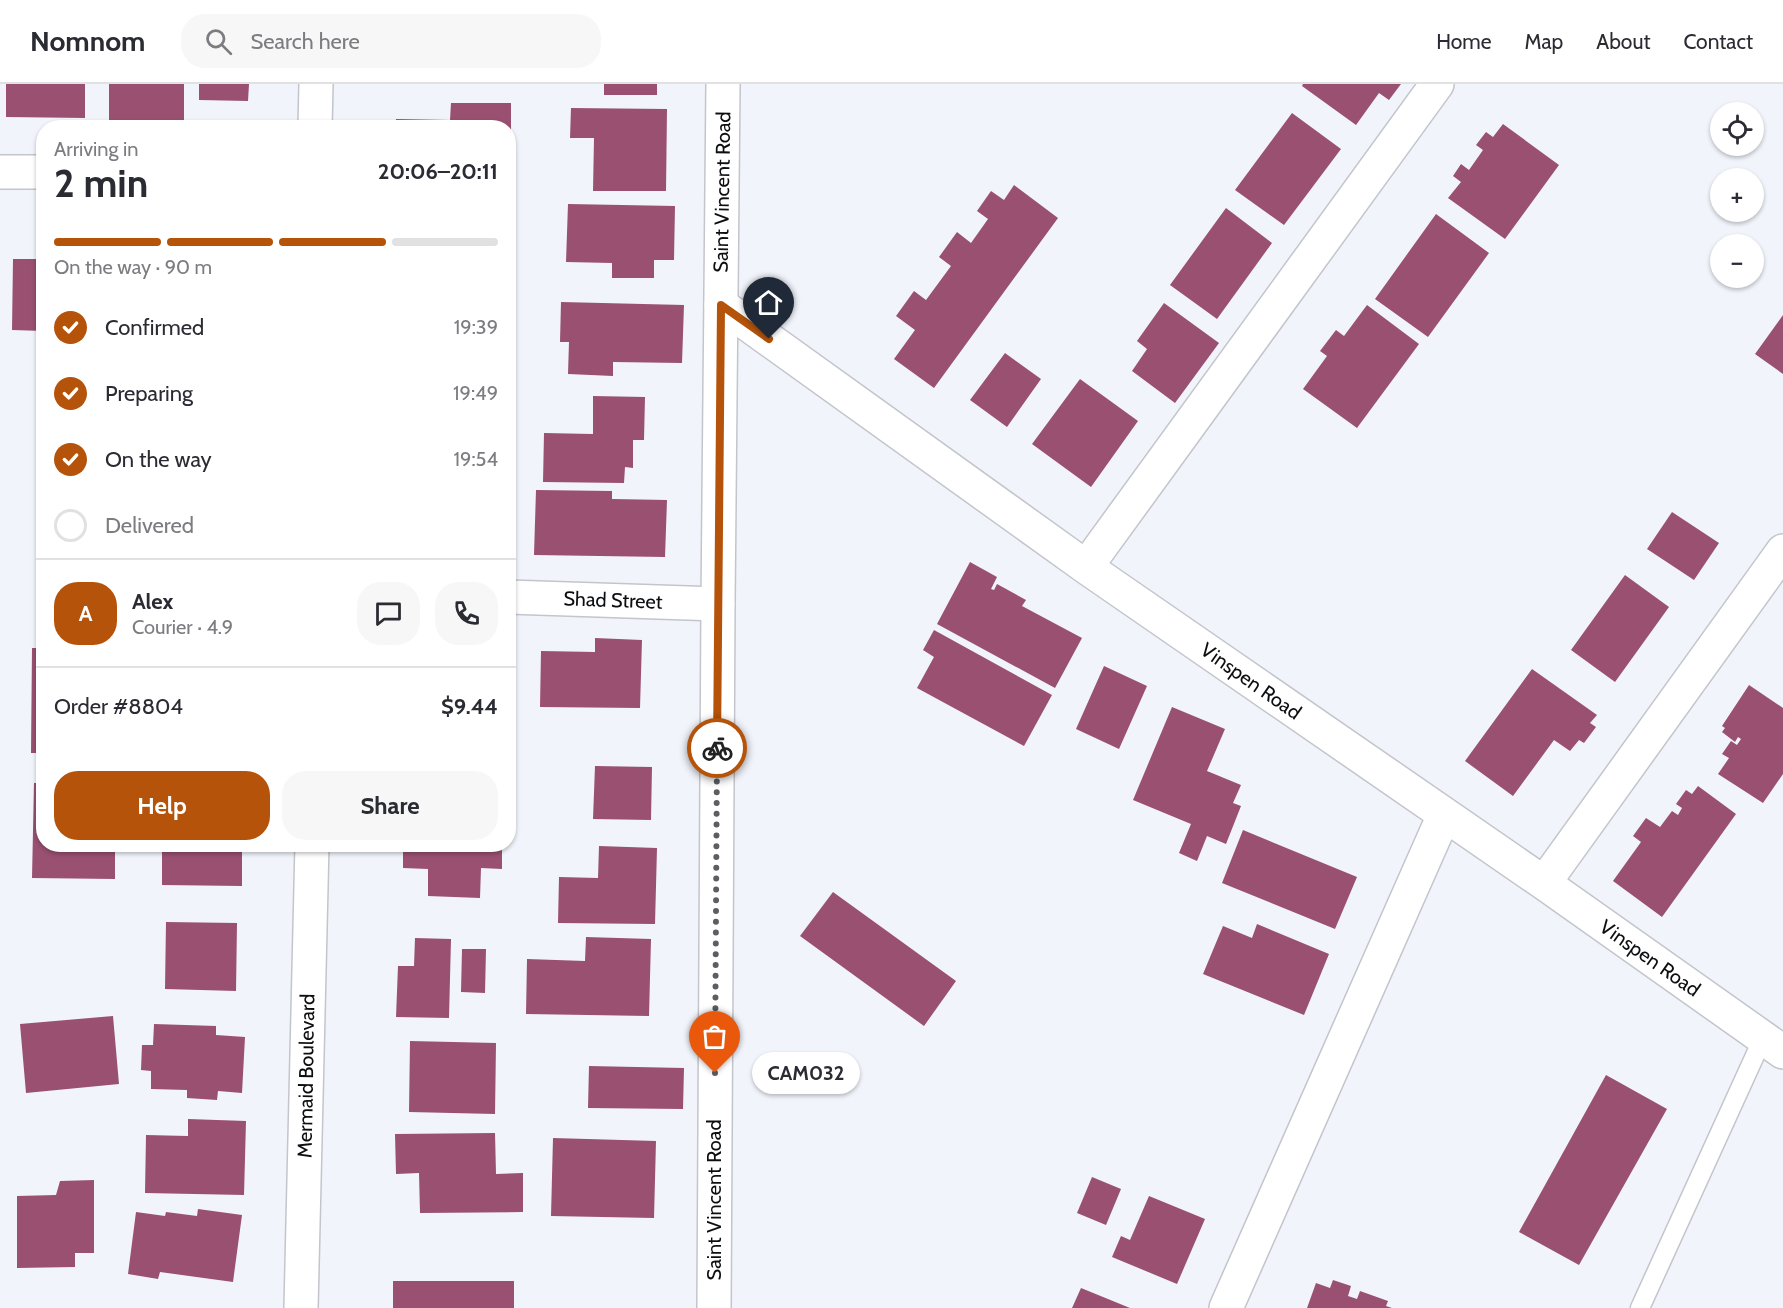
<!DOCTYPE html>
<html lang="en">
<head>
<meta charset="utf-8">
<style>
	body { margin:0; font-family:Cabin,sans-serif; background:#f7f7f7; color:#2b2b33; height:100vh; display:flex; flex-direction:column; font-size:22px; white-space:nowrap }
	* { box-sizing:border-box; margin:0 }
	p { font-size:20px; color:#7c7c81 }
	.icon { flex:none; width:33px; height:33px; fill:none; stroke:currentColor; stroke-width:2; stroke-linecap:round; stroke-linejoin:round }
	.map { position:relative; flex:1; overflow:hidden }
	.sheet { position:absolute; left:36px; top:36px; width:480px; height:732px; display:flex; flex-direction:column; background:#fff; border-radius:24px; box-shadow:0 2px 4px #0004 }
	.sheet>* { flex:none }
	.buttons { position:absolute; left:1710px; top:18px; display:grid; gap:12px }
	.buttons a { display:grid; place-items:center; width:54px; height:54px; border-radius:50%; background:#fff; box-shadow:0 2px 4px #0004; font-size:30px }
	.pin { position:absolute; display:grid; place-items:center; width:51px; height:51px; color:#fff; margin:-62px -26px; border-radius:50% 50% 50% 0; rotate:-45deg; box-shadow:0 0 6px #0007 }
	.pin .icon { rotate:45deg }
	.courier { position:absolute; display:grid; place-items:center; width:60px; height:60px; margin:-30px; border:4px solid #b45309; border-radius:50%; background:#fff; color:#222; box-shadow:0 2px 8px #0007 }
	.bubble { position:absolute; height:42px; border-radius:21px; background:#fff; box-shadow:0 2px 4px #0004; font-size:20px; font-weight:700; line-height:42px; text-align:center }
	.overview em { font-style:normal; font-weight:700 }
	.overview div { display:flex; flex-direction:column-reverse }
	.overview { display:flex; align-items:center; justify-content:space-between; height:102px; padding:0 18px }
	h1 { font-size:39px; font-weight:700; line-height:45px }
	.bar { display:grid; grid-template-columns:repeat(4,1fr); gap:9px 6px; align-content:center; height:72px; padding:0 18px }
	.bar i { height:8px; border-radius:4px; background:#e1e1e2 }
	.bar .selected { background:#b45309 }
	.bar p { grid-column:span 4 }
	.line { display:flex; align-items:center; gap:15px; padding:0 18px; border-top:2px solid #e1e1e2 }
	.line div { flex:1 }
	.round { display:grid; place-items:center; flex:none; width:63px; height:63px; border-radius:24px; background:#f7f7f7 }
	ol { padding:0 18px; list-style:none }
	li { display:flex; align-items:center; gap:18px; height:66px }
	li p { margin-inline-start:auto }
	li .icon { padding:6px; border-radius:50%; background:#b45309; color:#fff; stroke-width:4 }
	li:last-child { color:#7c7c81 }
	li i { width:33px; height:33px; border:3px solid #e1e1e2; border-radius:50% }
	.action { display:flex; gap:12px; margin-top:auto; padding:12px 18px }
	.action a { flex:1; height:69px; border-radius:24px; background:#b45309; color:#fff; font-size:24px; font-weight:700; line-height:69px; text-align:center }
	.action a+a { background:#f7f7f7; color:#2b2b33 }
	header { display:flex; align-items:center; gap:36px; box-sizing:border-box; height:84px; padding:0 30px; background:#fff; border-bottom:2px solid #e1e1e2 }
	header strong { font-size:28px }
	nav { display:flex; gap:33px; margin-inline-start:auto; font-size:21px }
	.search { width:420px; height:54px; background:#f7f7f7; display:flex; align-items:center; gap:15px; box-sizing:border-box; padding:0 21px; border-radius:24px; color:#7c7c81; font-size:22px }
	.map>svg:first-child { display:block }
	.building { fill:#995071 }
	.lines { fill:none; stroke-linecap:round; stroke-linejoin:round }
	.lane-casing { stroke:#c3c5cc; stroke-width:21 }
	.street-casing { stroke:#c3c5cc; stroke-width:36 }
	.secondary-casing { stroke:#c3c5cc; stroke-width:36 }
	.lane { stroke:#fff; stroke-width:18 }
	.street { stroke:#fff; stroke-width:33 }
	.secondary { stroke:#fff; stroke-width:33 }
	.done { stroke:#5d5e62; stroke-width:6; stroke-dasharray:0 10.8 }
	.route { stroke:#b45309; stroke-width:8 }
	.labels { text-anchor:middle; stroke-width:5; stroke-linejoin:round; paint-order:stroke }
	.street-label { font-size:20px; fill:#0d0e10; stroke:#fff }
</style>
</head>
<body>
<header>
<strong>Nomnom</strong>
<div class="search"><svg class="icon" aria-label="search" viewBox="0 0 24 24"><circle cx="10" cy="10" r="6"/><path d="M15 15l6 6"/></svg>Search here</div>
<nav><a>Home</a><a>Map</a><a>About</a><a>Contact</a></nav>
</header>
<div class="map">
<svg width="1783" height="1224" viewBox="0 0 1783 1224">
	<rect width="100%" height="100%" fill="#f1f4fb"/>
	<!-- building -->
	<path class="building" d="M 6,0 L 85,0 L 85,34 L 6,33 Z
		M 109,0 L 184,0 L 184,44 L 109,44 Z
		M 199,0 L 249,0 L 248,17 L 199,16 Z
		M 604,0 L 657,0 L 657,11 L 604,11 Z
		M 1303,0 L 1401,0 L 1389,16 L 1379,9 L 1356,41 L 1302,2 Z
		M 451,19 L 511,19 L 511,62 L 508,62 L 508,44 L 396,44 L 396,35 L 450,36 Z
		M 571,24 L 667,25 L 666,107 L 593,107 L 594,54 L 570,54 Z
		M 1292,29 L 1341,65 L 1284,141 L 1235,106 Z
		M 1503,40 L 1559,81 L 1505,155 L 1448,114 L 1461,98 L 1453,92 L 1461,80 L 1469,86 L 1483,66 L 1476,61 L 1486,48 L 1493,53 Z
		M 1014,101 L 1058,134 L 934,304 L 894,275 L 915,246 L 896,232 L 914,207 L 926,216 L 951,182 L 939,173 L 957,148 L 971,159 L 988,135 L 977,127 L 991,107 L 1004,116 Z
		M 568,120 L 675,122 L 674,176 L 654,176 L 654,194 L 612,194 L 612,179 L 566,178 Z
		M 1226,124 L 1272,159 L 1217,235 L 1170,201 Z
		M 1436,130 L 1489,169 L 1428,253 L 1375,215 Z
		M 13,175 L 44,175 L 44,247 L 12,246 Z
		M 561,218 L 684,221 L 682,279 L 613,278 L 613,292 L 568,290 L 569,258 L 560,258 Z
		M 1164,219 L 1219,259 L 1175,319 L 1132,287 L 1147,265 L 1137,257 Z
		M 1367,221 L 1419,260 L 1357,344 L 1303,305 L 1327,272 L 1320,267 L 1336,246 L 1344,252 Z
		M 1783,231 L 1783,290 L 1755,270 Z
		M 1005,269 L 1041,295 L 1007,343 L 970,316 Z
		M 1080,295 L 1138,337 L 1091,403 L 1032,360 Z
		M 593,312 L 645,313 L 644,356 L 633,356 L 633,384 L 625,383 L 624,399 L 543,398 L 544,349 L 593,350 Z
		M 536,406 L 612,407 L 612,415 L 667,416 L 665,473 L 534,471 Z
		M 1672,428 L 1719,459 L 1694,496 L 1647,465 Z
		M 970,478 L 997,493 L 991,505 L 994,506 L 997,500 L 1026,516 L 1022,522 L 1082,554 L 1055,604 L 937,540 Z
		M 1625,491 L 1669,523 L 1615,598 L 1571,566 Z
		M 934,546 L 1052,611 L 1024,662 L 917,604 L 934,573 L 923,566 Z
		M 595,554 L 642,556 L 640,624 L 540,623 L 541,567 L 595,568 Z
		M 32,564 L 44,564 L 44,669 L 31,669 Z
		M 1104,582 L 1147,602 L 1119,665 L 1076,645 Z
		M 1532,585 L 1597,631 L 1590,639 L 1596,643 L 1584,659 L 1579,656 L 1570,667 L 1554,656 L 1513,712 L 1465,677 Z
		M 1749,601 L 1783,624 L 1783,690 L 1763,719 L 1718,690 L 1729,674 L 1722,670 L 1731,657 L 1737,661 L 1741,655 L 1738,653 L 1735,658 L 1722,648 L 1725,644 L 1722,642 Z
		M 1172,623 L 1225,645 L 1207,687 L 1241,701 L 1233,719 L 1241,722 L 1226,760 L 1207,752 L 1197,777 L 1179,769 L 1191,740 L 1133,716 Z
		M 595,682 L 652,683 L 651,736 L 593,735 Z
		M 34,699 L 44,699 L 44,760 L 115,760 L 115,795 L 32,794 Z
		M 1698,702 L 1736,730 L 1662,833 L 1613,797 L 1641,758 L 1633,752 L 1646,734 L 1660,743 L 1672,727 L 1678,731 L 1682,724 L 1676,720 L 1686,706 L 1692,710 Z
		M 1243,746 L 1357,793 L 1335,845 L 1222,799 Z
		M 162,760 L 242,760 L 242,802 L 162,801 Z
		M 403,760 L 502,760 L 502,785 L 481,784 L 480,814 L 428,812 L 428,785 L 403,784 Z
		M 599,762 L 657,764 L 655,840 L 558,839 L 559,793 L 598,794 Z
		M 833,808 L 956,897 L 924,942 L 800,852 Z
		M 166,838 L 237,839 L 236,907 L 165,905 Z
		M 1257,840 L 1329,870 L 1304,931 L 1203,890 L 1223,842 L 1252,854 Z
		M 586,853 L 651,855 L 649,932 L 526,930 L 527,875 L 585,877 Z
		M 415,854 L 451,855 L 449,934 L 396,933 L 398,882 L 414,882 Z
		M 462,865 L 486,865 L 485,909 L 461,908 Z
		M 113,932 L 119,1000 L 26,1009 L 20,940 Z
		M 154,940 L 216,942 L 216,951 L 245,953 L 242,1009 L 218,1007 L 217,1016 L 187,1014 L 187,1006 L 151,1005 L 151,987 L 141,986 L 142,961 L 153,961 Z
		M 410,957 L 496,959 L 495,1030 L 409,1028 Z
		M 589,982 L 684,984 L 683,1025 L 588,1024 Z
		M 1606,991 L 1667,1025 L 1579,1181 L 1519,1148 Z
		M 188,1035 L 246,1037 L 244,1111 L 145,1109 L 146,1051 L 188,1052 Z
		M 495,1049 L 496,1090 L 523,1089 L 523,1128 L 420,1129 L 419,1089 L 396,1090 L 395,1050 Z
		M 553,1054 L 656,1057 L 654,1134 L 551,1132 Z
		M 1092,1093 L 1121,1105 L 1106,1141 L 1077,1129 Z
		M 94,1096 L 94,1169 L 75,1169 L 75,1183 L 17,1184 L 17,1112 L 56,1111 L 60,1097 Z
		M 1149,1112 L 1205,1135 L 1177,1200 L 1112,1173 L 1121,1152 L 1130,1156 Z
		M 198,1125 L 242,1131 L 233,1198 L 160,1188 L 158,1195 L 128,1190 L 136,1128 L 165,1132 L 166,1128 L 197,1132 Z
		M 1333,1196 L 1351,1202 L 1348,1212 L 1357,1215 L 1360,1207 L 1388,1217 L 1386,1222 L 1392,1224 L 1307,1224 L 1316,1199 L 1330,1204 Z
		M 393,1197 L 514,1197 L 514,1224 L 393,1224 Z
		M 1081,1204 L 1130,1224 L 1072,1224 Z"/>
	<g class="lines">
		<!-- lane casing -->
		<g class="lane-casing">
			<path id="lane" d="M 1640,1224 L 1763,954"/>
		</g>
		<!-- street casing -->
		<g class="street-casing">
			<path id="street" d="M 315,44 L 316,0
				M 0,88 L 44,88
				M 721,221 L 1086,483 L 1544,799 L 1783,968
				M 1086,483 L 1437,0
				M 508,513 L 718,520
				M 1544,799 L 1783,467
				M 301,1224 L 312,760
				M 1226,1224 L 1444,731"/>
		</g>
		<!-- secondary casing -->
		<g class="secondary-casing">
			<path id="secondary" d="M 714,1224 L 718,520 L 723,0"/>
		</g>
		<!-- lane -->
		<use href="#lane" class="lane"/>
		<!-- street -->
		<use href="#street" class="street"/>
		<!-- secondary -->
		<use href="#secondary" class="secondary"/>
	</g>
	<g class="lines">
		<!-- done -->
		<path class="done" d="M 715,989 L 717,664"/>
		<!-- route -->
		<path class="route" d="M 717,664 L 721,221 L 769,255"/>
	</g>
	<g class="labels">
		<!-- street labels -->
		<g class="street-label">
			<text transform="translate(722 108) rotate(-89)" y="7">Saint Vincent Road</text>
			<text transform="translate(613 516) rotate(2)" y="7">Shad Street</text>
			<text transform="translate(1251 597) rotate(35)" y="7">Vinspen Road</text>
			<text transform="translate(1650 874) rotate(35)" y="7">Vinspen Road</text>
			<text transform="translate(306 992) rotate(-89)" y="7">Mermaid Boulevard</text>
			<text transform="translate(714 1116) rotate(-90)" y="7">Saint Vincent Road</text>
		</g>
	</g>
</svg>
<div class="buttons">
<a><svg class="icon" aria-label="locate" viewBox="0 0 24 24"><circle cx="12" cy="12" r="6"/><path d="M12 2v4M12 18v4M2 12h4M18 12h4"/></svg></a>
<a>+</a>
<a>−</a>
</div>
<div class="pin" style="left:715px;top:989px;background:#ea580c"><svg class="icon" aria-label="bag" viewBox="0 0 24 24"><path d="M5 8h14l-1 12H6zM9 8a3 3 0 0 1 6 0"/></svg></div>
<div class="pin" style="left:769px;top:255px;background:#1f2937"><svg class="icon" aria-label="home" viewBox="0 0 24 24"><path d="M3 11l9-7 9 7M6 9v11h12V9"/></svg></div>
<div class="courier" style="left:717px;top:664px"><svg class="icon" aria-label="bike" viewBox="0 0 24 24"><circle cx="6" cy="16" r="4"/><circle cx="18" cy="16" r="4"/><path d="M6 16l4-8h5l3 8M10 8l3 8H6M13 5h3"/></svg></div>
<div class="bubble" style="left:752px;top:968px;width:108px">CAM032</div>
<section class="sheet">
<div class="overview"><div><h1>2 min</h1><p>Arriving in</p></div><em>20:06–20:11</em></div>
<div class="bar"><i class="selected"></i><i class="selected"></i><i class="selected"></i><i></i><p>On the way · 90 m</p></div>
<ol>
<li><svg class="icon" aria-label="check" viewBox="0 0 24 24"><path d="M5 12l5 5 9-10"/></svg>Confirmed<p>19:39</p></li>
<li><svg class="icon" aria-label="check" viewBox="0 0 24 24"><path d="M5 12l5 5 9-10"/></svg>Preparing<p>19:49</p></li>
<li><svg class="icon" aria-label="check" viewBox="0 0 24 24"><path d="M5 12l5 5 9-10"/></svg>On the way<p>19:54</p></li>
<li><i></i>Delivered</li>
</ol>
<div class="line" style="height:108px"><b class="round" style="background:#b45309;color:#fff">A</b><div><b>Alex</b><p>Courier · 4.9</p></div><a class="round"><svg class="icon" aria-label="chat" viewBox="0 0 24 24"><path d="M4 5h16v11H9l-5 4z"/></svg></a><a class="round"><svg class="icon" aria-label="phone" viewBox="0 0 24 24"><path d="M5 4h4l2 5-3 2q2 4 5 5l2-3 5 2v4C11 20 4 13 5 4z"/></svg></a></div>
<div class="line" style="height:78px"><div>Order #8804</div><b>$9.44</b></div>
<div class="action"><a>Help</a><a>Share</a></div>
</section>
</div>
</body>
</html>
